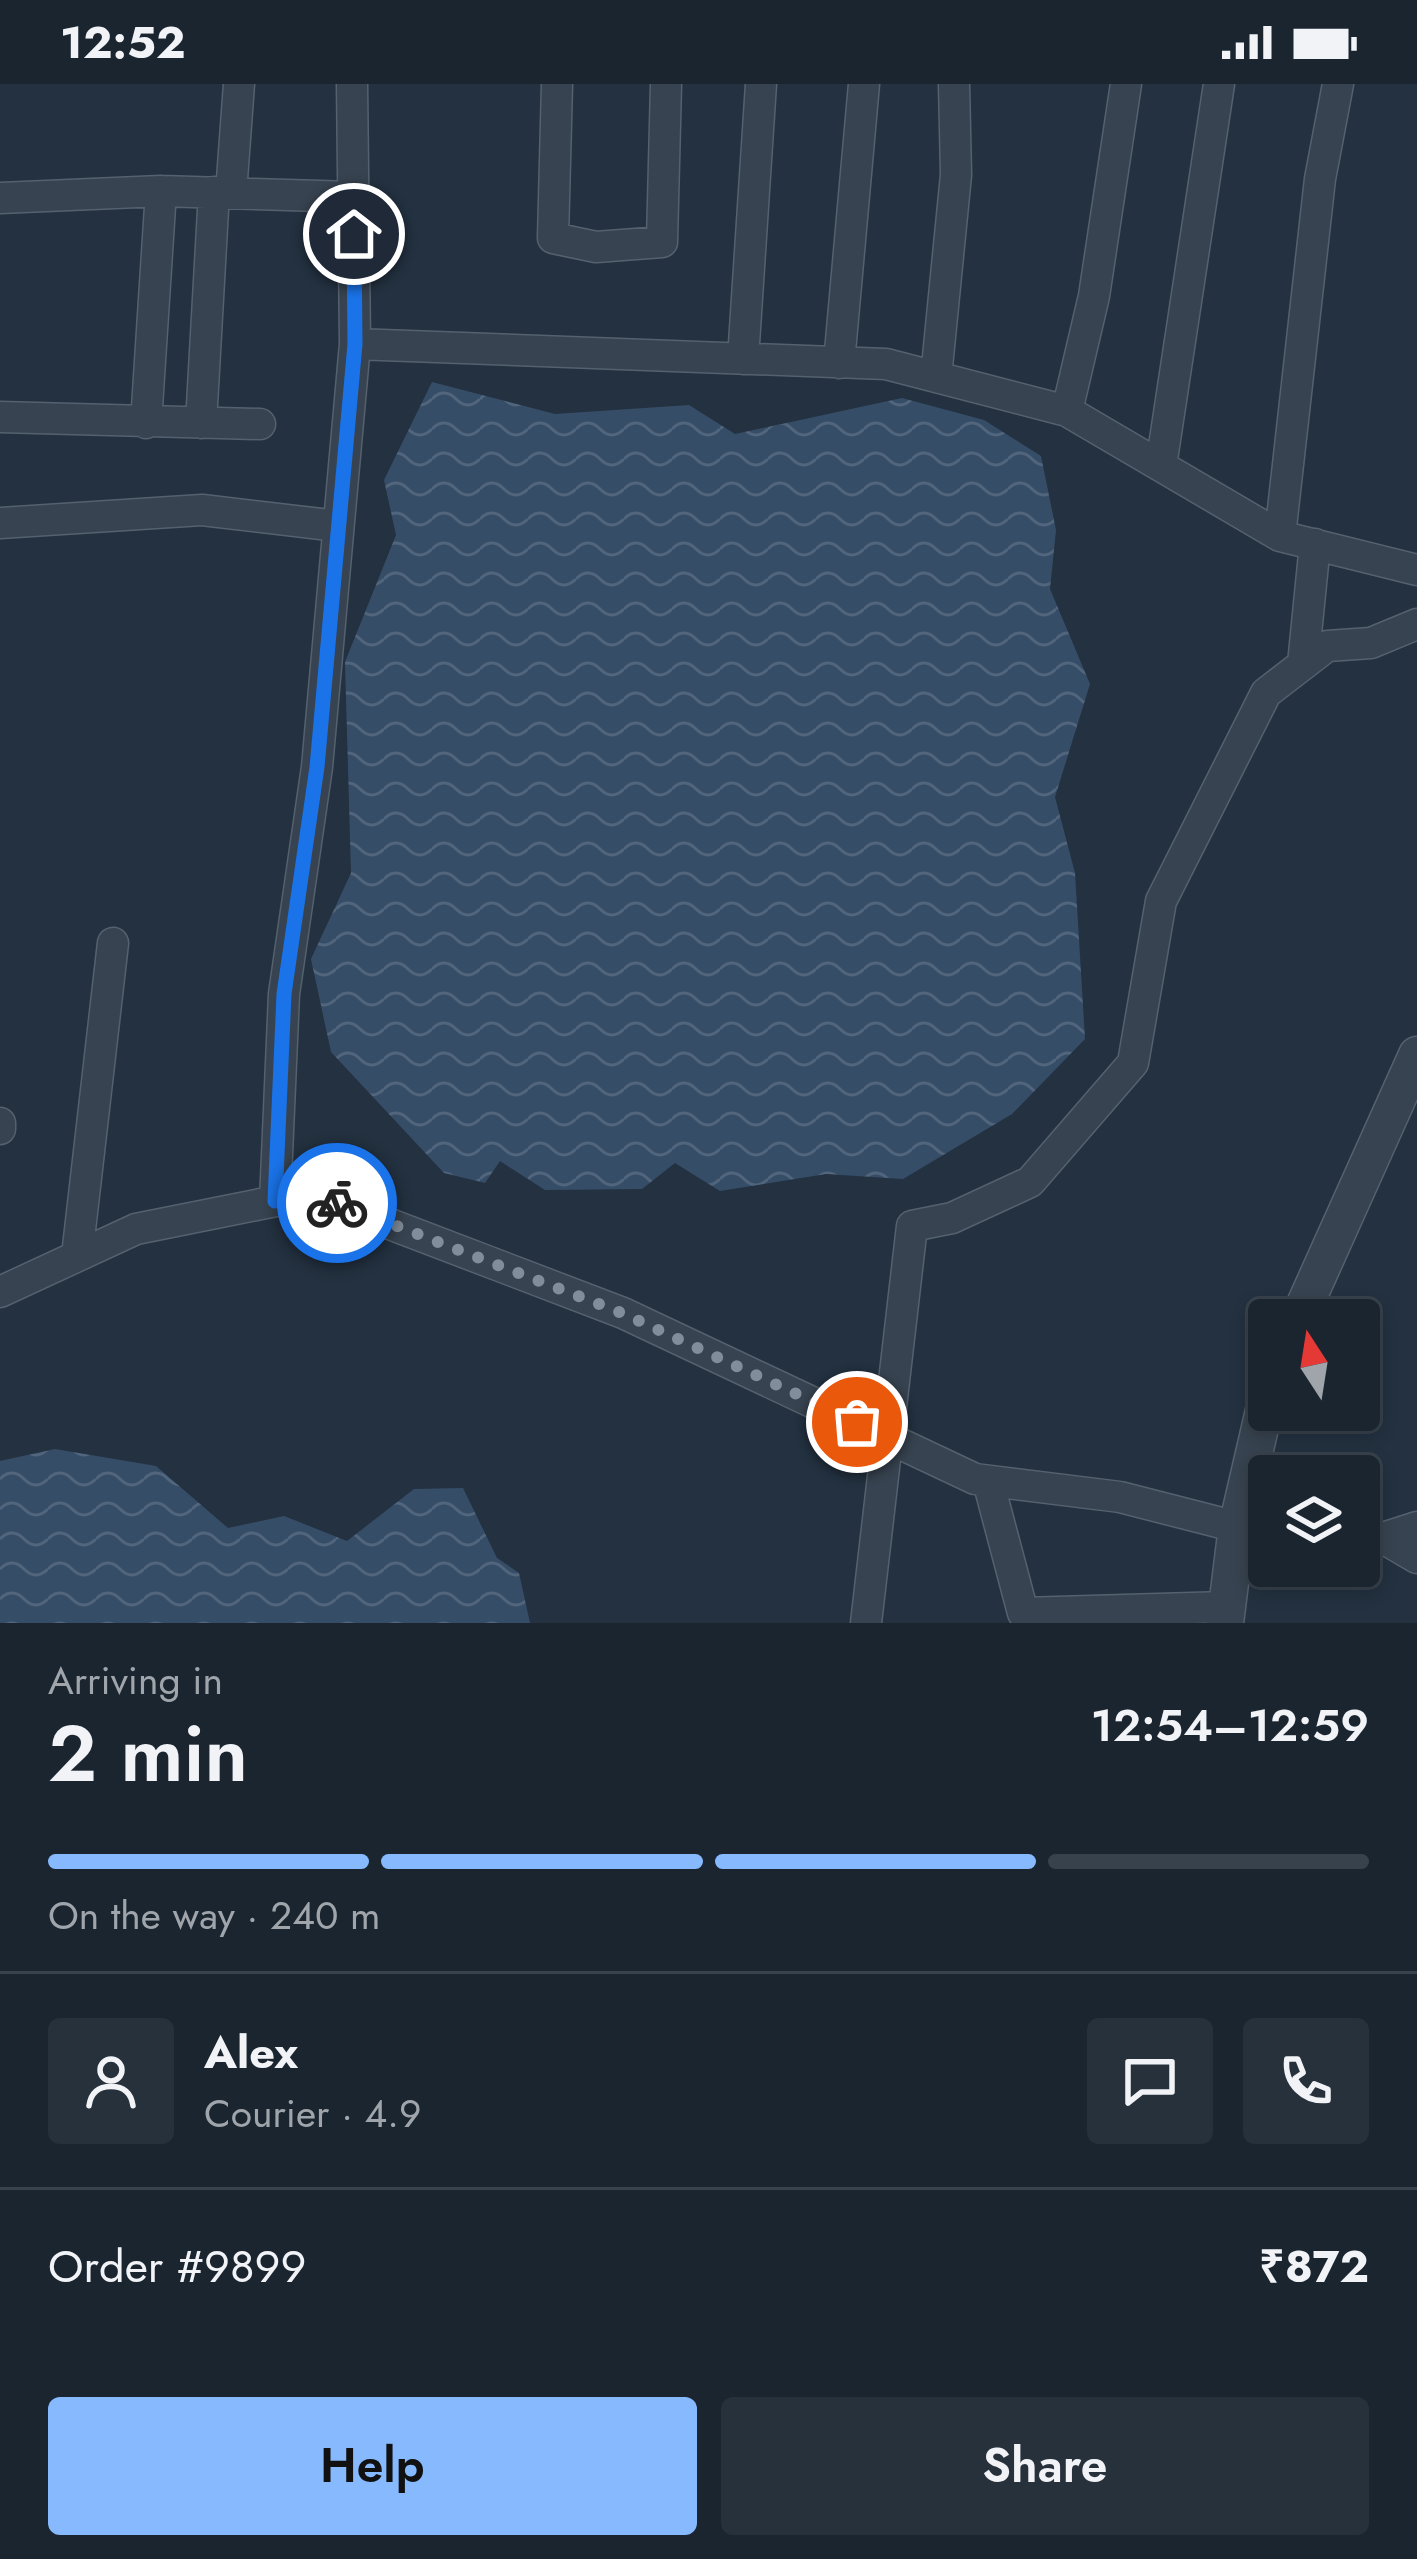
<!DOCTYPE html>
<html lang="en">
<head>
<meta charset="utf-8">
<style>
	body { margin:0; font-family:Jost,sans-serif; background:#27313c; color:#f1f3f6; height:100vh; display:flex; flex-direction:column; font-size:45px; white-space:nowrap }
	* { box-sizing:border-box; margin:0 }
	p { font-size:39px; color:#9fa5ab }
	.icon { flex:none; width:66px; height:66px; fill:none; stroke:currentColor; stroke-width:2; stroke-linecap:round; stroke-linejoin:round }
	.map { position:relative; height:1539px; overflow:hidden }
	.sheet { display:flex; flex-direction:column; background:#1a2530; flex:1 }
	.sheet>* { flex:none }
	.needle { width:78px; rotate:348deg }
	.tools { position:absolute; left:1248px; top:1215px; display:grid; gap:24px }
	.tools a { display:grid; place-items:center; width:132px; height:132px; border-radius:12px; background:#1a2530; box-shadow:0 6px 18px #0003,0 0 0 3px #38424c; font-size:60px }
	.pin { position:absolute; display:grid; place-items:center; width:102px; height:102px; color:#fff; margin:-51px; border:6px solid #fff; border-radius:50%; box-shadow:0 3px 12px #0007 }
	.courier { position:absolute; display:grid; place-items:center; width:120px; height:120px; margin:-60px; border:9px solid #1a73e8; border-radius:50%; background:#fff; color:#222; box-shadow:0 3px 15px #0007 }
	.headline em { font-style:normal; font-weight:600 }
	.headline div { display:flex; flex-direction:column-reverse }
	.headline { display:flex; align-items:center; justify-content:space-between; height:204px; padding:0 48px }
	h1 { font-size:78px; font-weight:600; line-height:90px }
	.bar { display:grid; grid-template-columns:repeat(4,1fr); gap:18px 12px; align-content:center; height:144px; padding:0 48px }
	.bar i { height:15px; border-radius:9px; background:#38424c }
	.bar .selected { background:#86b9fe }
	.bar p { grid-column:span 4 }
	.line { display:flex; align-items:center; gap:30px; padding:0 48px; border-top:3px solid #38424c }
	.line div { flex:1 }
	.round { display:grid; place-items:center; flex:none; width:126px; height:126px; border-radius:12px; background:#27313c }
	.cta { display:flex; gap:24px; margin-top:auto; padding:24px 48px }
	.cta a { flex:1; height:138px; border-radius:12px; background:#86b9fe; color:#111; font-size:48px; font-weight:600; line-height:138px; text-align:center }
	.cta a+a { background:#27313c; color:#f1f3f6 }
	.status { display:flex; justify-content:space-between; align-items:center; height:84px; padding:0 60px; background:#1a2530; direction:ltr }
	.status svg { height:33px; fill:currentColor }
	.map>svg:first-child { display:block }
	.water { fill:url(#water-waves) }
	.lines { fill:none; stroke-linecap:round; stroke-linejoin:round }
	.minor-casing { stroke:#55616e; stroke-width:33 }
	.tertiary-casing { stroke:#55616e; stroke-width:39 }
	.minor { stroke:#374350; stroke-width:30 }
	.tertiary { stroke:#374350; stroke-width:36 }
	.done { stroke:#818d9a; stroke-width:12; stroke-dasharray:0 21.6 }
	.route { stroke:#1a73e8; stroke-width:15 }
</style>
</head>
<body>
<div class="status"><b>12:52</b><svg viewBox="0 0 49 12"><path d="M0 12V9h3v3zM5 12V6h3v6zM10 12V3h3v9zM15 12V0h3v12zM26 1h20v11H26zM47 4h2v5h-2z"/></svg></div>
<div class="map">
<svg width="1417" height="1539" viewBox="0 0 1417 1539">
	<defs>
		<pattern id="water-waves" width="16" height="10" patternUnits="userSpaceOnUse" patternTransform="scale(3)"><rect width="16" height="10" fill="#364d68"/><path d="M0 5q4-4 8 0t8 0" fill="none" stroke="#51657c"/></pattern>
	</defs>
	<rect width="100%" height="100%" fill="#233140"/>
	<!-- water -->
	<path class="water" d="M 432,298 L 555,330 L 689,321 L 735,350 L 902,314 L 984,336 L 1041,372 L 1056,446 L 1050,505 L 1090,600 L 1055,713 L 1075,789 L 1085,955 L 1012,1030 L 903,1095 L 826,1090 L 720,1107 L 675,1079 L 642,1105 L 545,1106 L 500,1077 L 485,1099 L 444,1089 L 331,968 L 311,875 L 351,789 L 345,578 L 396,451 L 384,396 Z
		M 55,1365 L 156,1382 L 228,1444 L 284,1432 L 347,1457 L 414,1405 L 463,1404 L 497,1474 L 519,1489 L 530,1539 L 0,1539 L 0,1377 Z"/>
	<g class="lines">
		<!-- minor casing -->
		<g class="minor-casing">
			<path id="minor" d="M 352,0 L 355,260 L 886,280 L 1067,327 L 1280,452 L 1320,95 L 1338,0
				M 557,0 L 553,154 L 596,163 L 662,158 L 666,0
				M 231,109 L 239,0
				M 0,114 L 161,107 L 353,113
				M 743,275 L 761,0
				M 839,279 L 864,0
				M 936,293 L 956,91 L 954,0
				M 1067,327 L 1094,212 L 1126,0
				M 0,333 L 260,340
				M 146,339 L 161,107
				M 201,339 L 214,108
				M 1161,382 L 1219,0
				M 0,439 L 202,426 L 338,442
				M 1280,452 L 1417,486
				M 1303,580 L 1315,460
				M 0,1039 L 0,1045
				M 275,1117 L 284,910 L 317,683 L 355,260
				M 77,1172 L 113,859
				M 0,1208 L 136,1145 L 311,1110 L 623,1229 L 975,1395 L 1120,1413 L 1237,1443
				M 988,1397 L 1023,1529 L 1226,1523
				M 1383,1454 L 1417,1443
				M 1359,1458 L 1383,1454 L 1417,1474
				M 1235,1479 L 1269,1473
				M 866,1539 L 912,1142 L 952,1134 L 1030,1098 L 1133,979 L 1161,817 L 1266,609 L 1327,562 L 1371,559 L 1417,540"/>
		</g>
		<!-- tertiary casing -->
		<g class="tertiary-casing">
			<path id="tertiary" d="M 1298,1236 L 1417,971
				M 1225,1539 L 1237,1443 L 1269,1305"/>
		</g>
		<!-- minor -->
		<use href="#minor" class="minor"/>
		<!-- tertiary -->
		<use href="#tertiary" class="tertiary"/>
	</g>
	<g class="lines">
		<!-- done -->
		<path class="done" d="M 337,1119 L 622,1229 L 857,1338"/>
		<!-- route -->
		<path class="route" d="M 337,1119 L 311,1110 L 275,1117 L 284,910 L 317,683 L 355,260 L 354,150"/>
	</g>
</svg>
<div class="tools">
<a><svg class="needle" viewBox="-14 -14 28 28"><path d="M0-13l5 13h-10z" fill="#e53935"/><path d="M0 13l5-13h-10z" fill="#9fa5ab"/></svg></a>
<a><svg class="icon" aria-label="layers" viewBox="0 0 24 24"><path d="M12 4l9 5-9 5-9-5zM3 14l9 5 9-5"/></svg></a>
</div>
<div class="pin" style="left:857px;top:1338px;background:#ea580c"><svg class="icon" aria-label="bag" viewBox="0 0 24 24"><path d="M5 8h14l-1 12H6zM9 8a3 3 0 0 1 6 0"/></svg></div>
<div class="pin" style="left:354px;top:150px;background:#1f2937"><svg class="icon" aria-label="home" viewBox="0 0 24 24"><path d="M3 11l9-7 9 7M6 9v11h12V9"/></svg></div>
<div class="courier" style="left:337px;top:1119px"><svg class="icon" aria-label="bike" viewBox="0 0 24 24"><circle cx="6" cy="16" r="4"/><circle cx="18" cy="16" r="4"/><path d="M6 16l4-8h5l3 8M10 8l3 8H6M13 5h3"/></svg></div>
</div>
<section class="sheet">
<div class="headline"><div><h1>2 min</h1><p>Arriving in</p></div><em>12:54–12:59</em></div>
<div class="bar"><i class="selected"></i><i class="selected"></i><i class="selected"></i><i></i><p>On the way · 240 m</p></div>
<div class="line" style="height:216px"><a class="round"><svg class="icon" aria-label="person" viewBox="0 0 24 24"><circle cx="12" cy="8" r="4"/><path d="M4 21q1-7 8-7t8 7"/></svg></a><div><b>Alex</b><p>Courier · 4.9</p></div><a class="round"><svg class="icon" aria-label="chat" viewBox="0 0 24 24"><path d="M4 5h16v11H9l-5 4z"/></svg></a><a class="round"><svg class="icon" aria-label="phone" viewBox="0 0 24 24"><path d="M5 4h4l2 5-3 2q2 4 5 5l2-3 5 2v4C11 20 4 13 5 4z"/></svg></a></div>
<div class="line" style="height:156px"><div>Order #9899</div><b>₹872</b></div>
<div class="cta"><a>Help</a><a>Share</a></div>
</section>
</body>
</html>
